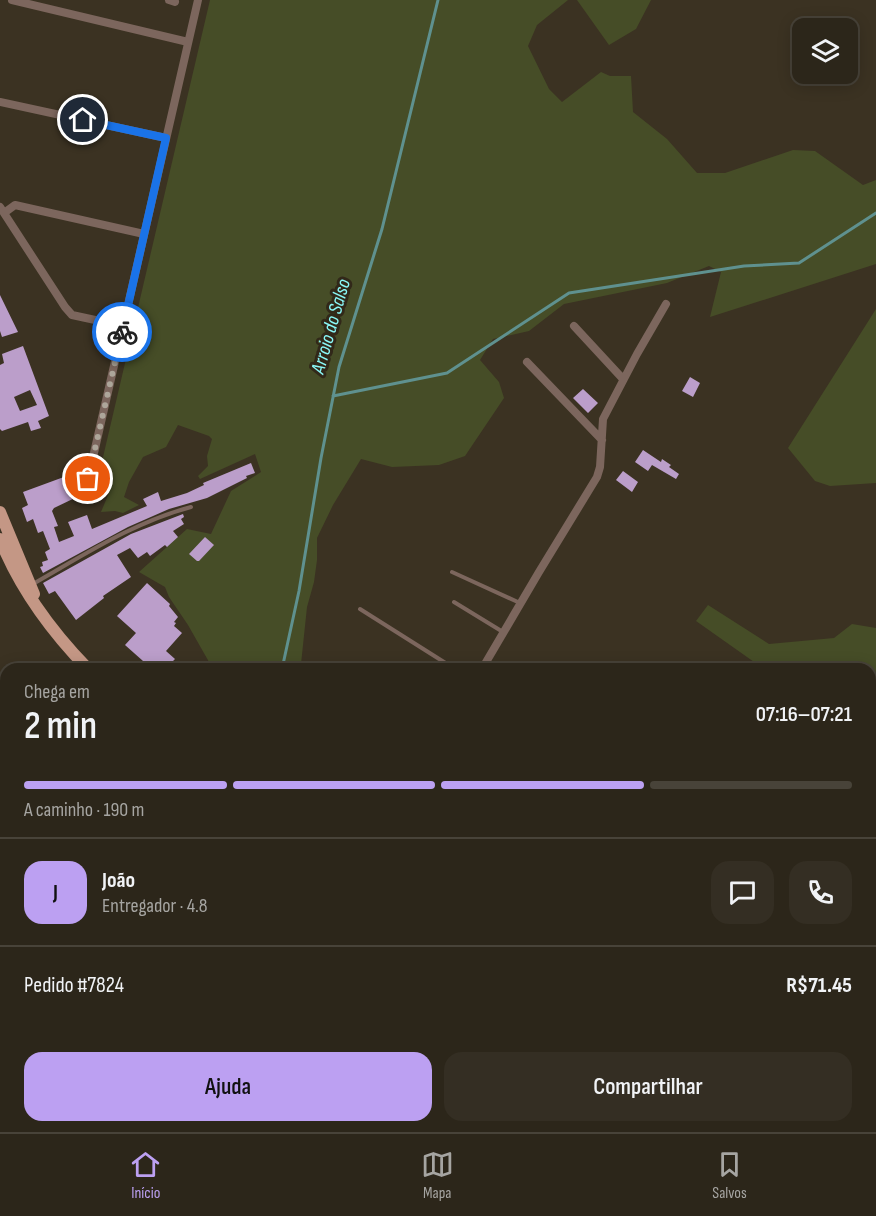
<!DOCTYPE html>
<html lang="pt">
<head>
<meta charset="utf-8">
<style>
	body { margin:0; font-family:"Sofia Sans Condensed",sans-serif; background:#342e23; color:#f1f3f6; height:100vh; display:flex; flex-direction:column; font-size:22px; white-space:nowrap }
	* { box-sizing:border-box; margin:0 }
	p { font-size:20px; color:#a6a5a2 }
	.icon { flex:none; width:33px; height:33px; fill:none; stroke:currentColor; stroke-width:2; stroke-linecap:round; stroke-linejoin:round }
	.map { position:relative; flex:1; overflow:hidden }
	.drawer { position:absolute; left:0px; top:663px; width:876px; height:470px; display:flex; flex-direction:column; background:#2c261a; border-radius:18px 18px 0 0; box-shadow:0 3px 15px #0003,0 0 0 2px #484339 }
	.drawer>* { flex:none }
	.tools { position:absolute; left:792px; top:18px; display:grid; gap:12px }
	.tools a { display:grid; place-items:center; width:66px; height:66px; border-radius:12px; background:#2c261a; box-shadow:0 3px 15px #0003,0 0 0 2px #484339; font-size:30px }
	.pin { position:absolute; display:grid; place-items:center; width:51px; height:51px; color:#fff; margin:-26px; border:3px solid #fff; border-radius:50%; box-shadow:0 2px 6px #0007 }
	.courier { position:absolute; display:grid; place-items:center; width:60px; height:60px; margin:-30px; border:4px solid #1a73e8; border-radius:50%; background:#fff; color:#222; box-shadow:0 2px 8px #0007 }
	.overview em { font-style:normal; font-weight:600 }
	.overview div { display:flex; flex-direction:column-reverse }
	.overview { display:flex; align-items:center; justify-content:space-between; height:102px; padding:0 24px }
	h1 { font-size:39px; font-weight:600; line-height:45px }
	.bar { display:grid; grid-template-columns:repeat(4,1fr); gap:9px 6px; align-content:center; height:72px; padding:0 24px }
	.bar i { height:8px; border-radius:4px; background:#484339 }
	.bar .selected { background:#bca0f2 }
	.bar p { grid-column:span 4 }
	.line { display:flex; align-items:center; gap:15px; padding:0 24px; border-top:2px solid #484339 }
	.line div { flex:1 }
	.round { display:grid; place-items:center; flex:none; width:63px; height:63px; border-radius:18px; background:#342e23 }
	.button { display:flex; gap:12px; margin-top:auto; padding:12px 24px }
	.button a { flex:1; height:69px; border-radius:18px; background:#bca0f2; color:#111; font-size:24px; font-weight:600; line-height:69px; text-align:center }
	.button a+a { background:#342e23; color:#f1f3f6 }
	.menu { display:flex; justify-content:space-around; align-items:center; height:84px; border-top:2px solid #484339; background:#2c261a; font-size:16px; color:#a6a5a2 }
	.menu a { display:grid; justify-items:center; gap:3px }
	.menu .selected { color:#bca0f2 }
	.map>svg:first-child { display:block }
	.green { fill:#464d27 }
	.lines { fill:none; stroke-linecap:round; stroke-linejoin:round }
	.stream { stroke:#5f918f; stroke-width:3 }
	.river { stroke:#246e6f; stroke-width:18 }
	.building { fill:#bb9eca; fill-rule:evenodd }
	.service { stroke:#7c665d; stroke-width:4 }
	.minor { stroke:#7c665d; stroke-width:8 }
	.primary { stroke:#c49785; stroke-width:12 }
	.done { stroke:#ada69a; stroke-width:6; stroke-dasharray:0 10.8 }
	.route { stroke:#1a73e8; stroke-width:8 }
	.labels { text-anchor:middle; stroke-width:6; stroke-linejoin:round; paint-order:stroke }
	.water-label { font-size:20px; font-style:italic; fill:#8af7f7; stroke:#312819 }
</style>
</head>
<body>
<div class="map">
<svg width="876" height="1132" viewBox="0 0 876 1132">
	<rect width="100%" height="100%" fill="#3b3222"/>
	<!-- green -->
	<path class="green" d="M 210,0 L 568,0 L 537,25 L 528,46 L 549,89 L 562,102 L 601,72 L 610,76 L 631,76 L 633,112 L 667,139 L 697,173 L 725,173 L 793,150 L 815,151 L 863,185 L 876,180 L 876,264 L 710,317 L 721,272 L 709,266 L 667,283 L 564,304 L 529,331 L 493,339 L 480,360 L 499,382 L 504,398 L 465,456 L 439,465 L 392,467 L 361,459 L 333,505 L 317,538 L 317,560 L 314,582 L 307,607 L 301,664 L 304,669 L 213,669 L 188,625 L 169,597 L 165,587 L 139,572 L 187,529 L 211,534 L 231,491 L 261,472 L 255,454 L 200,479 L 198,476 L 208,466 L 207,456 L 212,439 L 209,436 L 178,425 L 166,447 L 143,457 L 129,482 L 124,497 L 139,505 L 123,513 L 115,511 L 101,512 L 109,493 L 100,470 Z
		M 577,0 L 651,0 L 636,29 L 609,45 Z
		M 876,309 L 876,483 L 830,486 L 815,481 L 788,448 Z
		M 708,605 L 769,644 L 834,638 L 852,624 L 876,628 L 876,750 L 870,750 L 870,669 L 764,669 L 696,621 Z
		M 0,673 L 6,680 L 6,1126 L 418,1126 L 418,1130 L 421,1132 L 0,1132 Z
		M 876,792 L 876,906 L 870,910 L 870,794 Z"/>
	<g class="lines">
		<!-- stream -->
		<path class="stream" d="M 333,396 L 447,373 L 569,293 L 744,266 L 799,263 L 876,213
			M 282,669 L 299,591 L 321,458 L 339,367 L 382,229 L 438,0
			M 337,1126 L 346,1132"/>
		<!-- river -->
		<path class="river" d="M 0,1125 L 6,1123"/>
	</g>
	<!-- building -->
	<path class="building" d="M 0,295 L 18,332 L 2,337 L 0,331 Z
		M 23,346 L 49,416 L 38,421 L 41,428 L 31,431 L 28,422 L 2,431 L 0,429 L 0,365 L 4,363 L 2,354 ZM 30,390 L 37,405 L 20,411 L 14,397 Z
		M 690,377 L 700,383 L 693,397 L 682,391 Z
		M 583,389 L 598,403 L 588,413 L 573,398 Z
		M 643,450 L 661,462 L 662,459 L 671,465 L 669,467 L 679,474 L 676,479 L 652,465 L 648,471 L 635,462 Z
		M 251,463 L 255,473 L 246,476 L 247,478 L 207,498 L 169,509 L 128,527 L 43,573 L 40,567 L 43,566 L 42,562 L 48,560 L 45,552 L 50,549 L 43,531 L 38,533 L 33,519 L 27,522 L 22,508 L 28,505 L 23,492 L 72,474 L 79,496 L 54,508 L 52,511 L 58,526 L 54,527 L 59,542 L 74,536 L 68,522 L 87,515 L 92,529 L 147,506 L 143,499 L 158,492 L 161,501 L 187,493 L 204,485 L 203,483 Z
		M 623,471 L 638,482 L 632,492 L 616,480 Z
		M 183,514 L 184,517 L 181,519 L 184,524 L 173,531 L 178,537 L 167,547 L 165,545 L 150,556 L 147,552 L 138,558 L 130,548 L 117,555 L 131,577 L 103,596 L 104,598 L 76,620 L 55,591 L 49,594 L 43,583 L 131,534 Z
		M 205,537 L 214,545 L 199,561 L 197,561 L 189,554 Z
		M 147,583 L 170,604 L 169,606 L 178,617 L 174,622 L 176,623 L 174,626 L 182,633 L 166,651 L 175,659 L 172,662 L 179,669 L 152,669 L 125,645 L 136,633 L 117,616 Z"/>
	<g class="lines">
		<!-- service -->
		<path class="service" d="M 452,572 L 520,603
			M 33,584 C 84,555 134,522 191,507
			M 454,602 L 503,632
			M 360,609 L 455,669
			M 870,1050 L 876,1074"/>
		<!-- minor -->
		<path class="minor" d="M 12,0 L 188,42
			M 169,0 L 175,2
			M 0,102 L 166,138
			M 0,207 L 65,307 L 72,315 L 123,326
			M 4,213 L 15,205 L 144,234
			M 574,326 L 623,379
			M 527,362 L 602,440
			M 88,479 L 198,0
			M 482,669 L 539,572 L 597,477 L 600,467 L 603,419 L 637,354 L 666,304
			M 870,964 L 876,961
			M 870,1103 L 876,1101
			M 841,1126 L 842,1132"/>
		<!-- primary -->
		<path class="primary" d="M 0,512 L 34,594
			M 0,539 C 20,589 51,631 88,669
			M 654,1126 L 655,1132"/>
	</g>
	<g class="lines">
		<!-- done -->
		<path class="done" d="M 88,479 L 122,332"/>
		<!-- route -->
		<path class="route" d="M 83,120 L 166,138 L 122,332"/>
	</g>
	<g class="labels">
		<!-- water labels -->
		<g class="water-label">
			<text transform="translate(330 326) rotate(-74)" y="7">Arroio do Salso</text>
		</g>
	</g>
</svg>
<div class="tools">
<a><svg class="icon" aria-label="layers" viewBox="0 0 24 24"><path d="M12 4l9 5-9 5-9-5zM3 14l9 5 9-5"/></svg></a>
</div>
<div class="pin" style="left:88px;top:479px;background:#ea580c"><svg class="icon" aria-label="bag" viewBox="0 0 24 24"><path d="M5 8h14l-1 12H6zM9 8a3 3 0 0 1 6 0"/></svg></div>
<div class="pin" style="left:83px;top:120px;background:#1f2937"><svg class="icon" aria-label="home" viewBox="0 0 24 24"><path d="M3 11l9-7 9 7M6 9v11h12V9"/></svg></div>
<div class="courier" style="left:122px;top:332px"><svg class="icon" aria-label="bike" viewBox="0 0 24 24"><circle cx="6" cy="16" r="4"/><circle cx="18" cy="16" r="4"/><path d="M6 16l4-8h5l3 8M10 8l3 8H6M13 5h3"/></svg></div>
<section class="drawer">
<div class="overview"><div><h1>2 min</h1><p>Chega em</p></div><em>07:16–07:21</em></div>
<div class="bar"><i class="selected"></i><i class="selected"></i><i class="selected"></i><i></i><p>A caminho · 190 m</p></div>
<div class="line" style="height:108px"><b class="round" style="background:#bca0f2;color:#111">J</b><div><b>João</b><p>Entregador · 4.8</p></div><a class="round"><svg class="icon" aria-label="chat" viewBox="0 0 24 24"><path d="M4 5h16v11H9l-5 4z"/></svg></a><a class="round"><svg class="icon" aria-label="phone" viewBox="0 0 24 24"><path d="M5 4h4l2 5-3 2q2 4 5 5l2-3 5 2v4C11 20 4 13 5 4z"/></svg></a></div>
<div class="line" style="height:78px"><div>Pedido #7824</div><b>R$71.45</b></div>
<div class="button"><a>Ajuda</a><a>Compartilhar</a></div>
</section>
</div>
<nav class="menu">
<a class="selected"><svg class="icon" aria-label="home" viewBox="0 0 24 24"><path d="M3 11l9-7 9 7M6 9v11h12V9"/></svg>Início</a>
<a><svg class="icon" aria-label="map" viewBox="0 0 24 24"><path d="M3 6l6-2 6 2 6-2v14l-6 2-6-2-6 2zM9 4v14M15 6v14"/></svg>Mapa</a>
<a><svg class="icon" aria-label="saved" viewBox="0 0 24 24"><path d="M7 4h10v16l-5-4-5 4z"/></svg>Salvos</a>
</nav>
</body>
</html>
